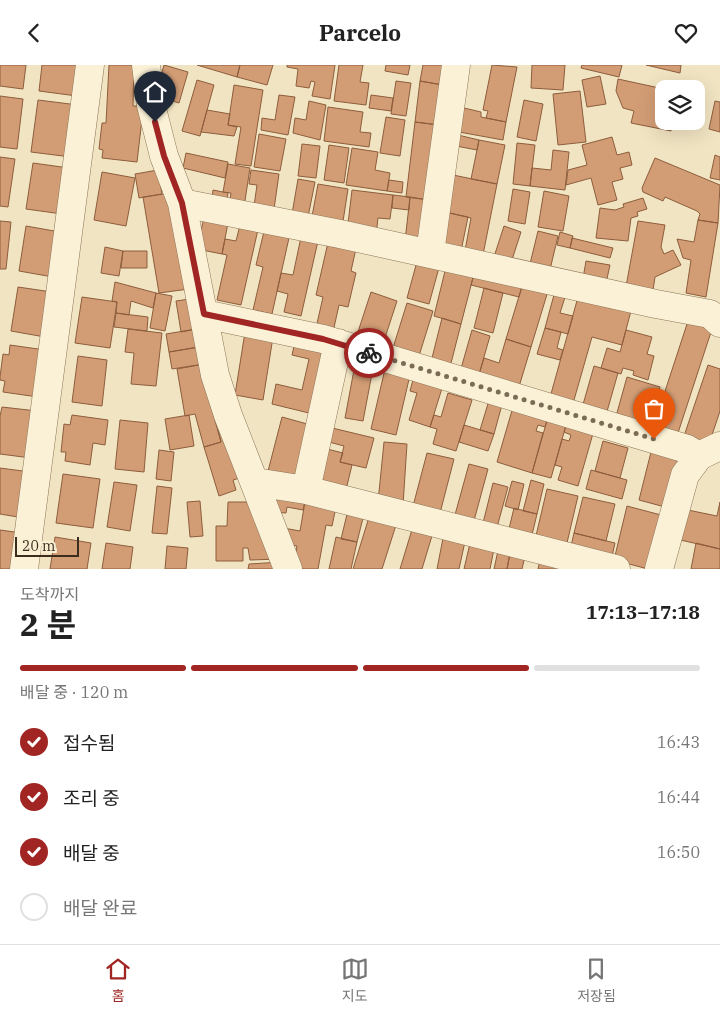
<!DOCTYPE html>
<html lang="ko">
<head>
<meta charset="utf-8">
<style>
	body { margin:0; font-family:"IBM Plex Serif","Noto Sans KR",serif; background:#f6f6f6; color:#222; height:100vh; display:flex; flex-direction:column; font-size:19px; white-space:nowrap }
	* { box-sizing:border-box; margin:0 }
	p { font-size:16px; color:#767676 }
	.icon { flex:none; width:28px; height:28px; fill:none; stroke:currentColor; stroke-width:2; stroke-linecap:round; stroke-linejoin:round }
	.map { position:relative; height:504px; overflow:hidden }
	.side { display:flex; flex-direction:column; background:#fff; flex:1 }
	.side>* { flex:none }
	.controls { position:absolute; left:655px; top:15px; display:grid; gap:10px }
	.controls a { display:grid; place-items:center; width:50px; height:50px; border-radius:10px; background:#fff; box-shadow:0 5px 20px #0002; font-size:25px }
	.scale { position:absolute; left:15px; bottom:12px; width:64px; box-sizing:border-box; padding-left:5px; border:2px solid #3b2c1d; border-top:0; font-size:14px; line-height:18px; white-space:nowrap; color:#3b2c1d; -webkit-text-stroke:4px #f8eed2; paint-order:stroke }
	.pin { position:absolute; display:grid; place-items:center; width:42px; height:42px; color:#fff; margin:-51px -21px; border-radius:50% 50% 50% 0; rotate:-45deg; box-shadow:0 0 5px #0007 }
	.pin .icon { rotate:45deg }
	.courier { position:absolute; display:grid; place-items:center; width:50px; height:50px; margin:-25px; border:4px solid #a02523; border-radius:50%; background:#fff; color:#222; box-shadow:0 1px 6px #0007 }
	.head em { font-style:normal; font-weight:700 }
	.head div { display:flex; flex-direction:column-reverse }
	.head { display:flex; align-items:center; justify-content:space-between; height:85px; padding:0 20px }
	h1 { font-size:32px; font-weight:700; line-height:38px }
	.bar { display:grid; grid-template-columns:repeat(4,1fr); gap:8px 5px; align-content:center; height:60px; padding:0 20px }
	.bar i { height:6px; border-radius:4px; background:#e0e0e0 }
	.bar .selected { background:#a02523 }
	.bar p { grid-column:span 4 }
	ol { padding:0 20px; list-style:none }
	li { display:flex; align-items:center; gap:15px; height:55px }
	li p { margin-inline-start:auto }
	li .icon { padding:5px; border-radius:50%; background:#a02523; color:#fff; stroke-width:4 }
	li:last-child { color:#767676 }
	li i { width:28px; height:28px; border:2px solid #e0e0e0; border-radius:50% }
	header { display:flex; justify-content:space-between; align-items:center; height:65px; padding:0 20px; background:#fff; font-size:22px; font-weight:700 }
	.tab-bar { display:flex; justify-content:space-around; align-items:center; height:70px; border-top:1px solid #e0e0e0; background:#fff; font-size:14px; color:#767676 }
	.tab-bar a { display:grid; justify-items:center; gap:2px }
	.tab-bar .selected { color:#a02523 }
	.map>svg:first-child { display:block }
	.building { fill:#d29d75; stroke:#8d5d3c }
	.lines { fill:none; stroke-linecap:round; stroke-linejoin:round }
	.minor-casing { stroke:#8c7558; stroke-width:29 }
	.minor { stroke:#fbf1d6; stroke-width:28 }
	.done { stroke:#7b6c57; stroke-width:5; stroke-dasharray:0 9 }
	.route { stroke:#a02523; stroke-width:6 }
</style>
</head>
<body>
<header><svg class="icon" aria-label="back" viewBox="0 0 24 24"><path d="M15 5l-7 7 7 7"/></svg>Parcelo<svg class="icon" aria-label="heart" viewBox="0 0 24 24"><path d="M12 20l-8-8c-3-5 5-10 8-4 3-6 11-1 8 4z"/></svg></header>
<div class="map">
<svg width="720" height="504" viewBox="0 0 720 504">
	<rect width="100%" height="100%" fill="#f1e4c2"/>
	<!-- building -->
	<path class="building" d="M 0,0 L 26,0 L 23,24 L 0,21 Z
		M 42,0 L 82,0 L 77,31 L 39,26 Z
		M 109,0 L 134,0 L 133,41 L 141,41 L 142,54 L 137,97 L 102,93 L 103,85 L 99,84 L 102,58 L 106,58 Z
		M 164,0 L 188,7 L 179,38 L 155,31 Z
		M 197,0 L 240,0 L 237,12 Z
		M 240,0 L 273,0 L 267,20 L 237,12 Z
		M 287,0 L 335,0 L 330,34 L 312,31 L 315,17 L 311,16 L 309,23 L 296,21 L 298,4 L 287,2 Z
		M 339,0 L 363,0 L 360,17 L 369,18 L 366,40 L 334,36 Z
		M 386,0 L 410,0 L 408,10 L 385,6 Z
		M 423,0 L 447,0 L 443,20 L 420,16 Z
		M 492,0 L 517,2 L 506,57 L 486,53 L 488,46 L 483,45 Z
		M 532,0 L 565,0 L 563,25 L 531,23 Z
		M 582,0 L 622,0 L 619,12 L 581,3 Z
		M 646,0 L 681,0 L 680,8 Z
		M 600,11 L 606,39 L 587,42 L 582,15 Z
		M 618,14 L 664,24 L 664,56 L 673,56 L 671,66 L 631,58 L 634,46 L 623,43 L 616,26 Z
		M 197,15 L 214,20 L 200,71 L 182,66 Z
		M 396,16 L 411,18 L 406,51 L 391,49 Z
		M 420,16 L 443,20 L 439,60 L 415,57 Z
		M 234,20 L 263,25 L 251,101 L 235,99 L 241,62 L 228,60 Z
		M 580,26 L 586,77 L 558,80 L 553,29 Z
		M 279,30 L 295,32 L 288,70 L 261,65 L 262,53 L 275,55 Z
		M 371,30 L 393,33 L 391,46 L 369,43 Z
		M 0,31 L 23,34 L 17,84 L 0,82 Z
		M 38,35 L 78,40 L 71,92 L 31,87 Z
		M 524,35 L 543,39 L 536,76 L 517,72 Z
		M 309,36 L 326,40 L 320,75 L 293,68 L 295,53 L 306,55 Z
		M 715,36 L 720,37 L 720,67 L 709,64 Z
		M 328,42 L 363,47 L 360,67 L 371,68 L 369,82 L 324,76 Z
		M 464,43 L 481,47 L 481,52 L 506,57 L 503,75 L 459,67 Z
		M 207,45 L 230,49 L 228,60 L 237,62 L 234,71 L 201,67 Z
		M 386,52 L 405,55 L 400,91 L 380,88 Z
		M 415,57 L 439,60 L 429,135 L 406,132 Z
		M 259,69 L 286,74 L 280,106 L 254,102 Z
		M 458,70 L 479,75 L 477,85 L 456,81 Z
		M 612,72 L 617,90 L 629,87 L 632,100 L 620,103 L 623,114 L 612,117 L 617,135 L 598,140 L 591,113 L 566,120 L 568,105 L 587,100 L 582,80 Z
		M 479,75 L 505,80 L 497,119 L 471,114 Z
		M 517,78 L 535,80 L 530,121 L 513,119 Z
		M 302,79 L 320,81 L 316,113 L 298,111 Z
		M 329,80 L 349,83 L 344,118 L 324,115 Z
		M 352,83 L 378,87 L 375,105 L 390,108 L 387,126 L 346,120 Z
		M 553,85 L 569,87 L 565,125 L 530,121 L 532,103 L 551,105 Z
		M 186,88 L 228,97 L 225,113 L 183,103 Z
		M 715,90 L 720,92 L 720,115 L 710,113 Z
		M 0,92 L 15,94 L 8,142 L 0,141 Z
		M 655,93 L 720,120 L 718,158 L 698,155 L 700,149 L 697,146 L 665,132 L 663,136 L 643,127 L 642,123 Z
		M 33,98 L 69,103 L 62,149 L 26,144 Z
		M 228,99 L 250,103 L 244,142 L 229,140 L 231,128 L 223,127 Z
		M 158,105 L 162,129 L 139,133 L 135,109 Z
		M 251,105 L 279,109 L 273,151 L 253,148 L 257,120 L 249,119 Z
		M 102,107 L 135,113 L 126,161 L 94,155 Z
		M 453,110 L 497,119 L 482,195 L 464,191 L 471,153 L 445,147 Z
		M 298,114 L 315,117 L 308,152 L 292,149 Z
		M 389,115 L 403,117 L 402,128 L 387,126 Z
		M 318,119 L 348,124 L 342,163 L 311,157 Z
		M 513,124 L 530,127 L 525,159 L 508,156 Z
		M 213,125 L 228,128 L 226,143 L 211,140 Z
		M 352,125 L 393,130 L 390,154 L 378,153 L 376,170 L 347,167 Z
		M 544,126 L 569,131 L 563,166 L 538,162 Z
		M 170,128 L 189,224 L 159,228 L 143,132 Z
		M 393,130 L 410,132 L 409,145 L 392,143 Z
		M 410,132 L 429,135 L 424,178 L 405,176 Z
		M 643,133 L 647,144 L 637,147 L 638,151 L 631,153 L 628,176 L 596,173 L 600,143 L 615,145 L 624,142 L 623,139 Z
		M 445,147 L 468,152 L 461,186 L 438,181 Z
		M 205,148 L 229,153 L 222,189 L 197,184 Z
		M 698,155 L 718,158 L 706,232 L 686,228 L 691,195 L 683,193 L 677,174 L 694,177 Z
		M 0,156 L 11,157 L 6,204 L 0,204 Z
		M 241,156 L 259,160 L 241,240 L 217,235 L 227,190 L 222,189 L 225,174 L 236,176 Z
		M 638,156 L 665,160 L 661,182 L 664,189 L 673,185 L 681,200 L 655,212 L 652,232 L 625,227 Z
		M 266,158 L 291,164 L 272,249 L 253,245 L 263,202 L 256,200 Z
		M 26,161 L 60,167 L 53,212 L 19,206 Z
		M 504,161 L 521,167 L 509,204 L 492,198 Z
		M 538,166 L 558,171 L 548,213 L 528,207 Z
		M 560,167 L 573,171 L 570,183 L 557,180 Z
		M 301,172 L 318,176 L 301,251 L 284,247 L 288,229 L 277,226 L 281,208 L 293,210 Z
		M 329,173 L 357,179 L 351,206 L 356,208 L 348,242 L 339,240 L 333,267 L 316,263 L 323,232 L 316,230 Z
		M 572,173 L 613,183 L 610,193 L 570,183 Z
		M 105,182 L 123,186 L 119,211 L 101,208 Z
		M 123,186 L 147,186 L 147,203 L 121,203 Z
		M 418,193 L 440,199 L 429,239 L 407,233 Z
		M 586,196 L 610,200 L 605,223 L 582,219 Z
		M 447,198 L 475,205 L 461,259 L 434,251 Z
		M 475,205 L 523,218 L 519,232 L 471,220 Z
		M 115,217 L 156,228 L 153,243 L 131,236 L 129,250 L 116,248 L 117,237 L 112,236 Z
		M 523,218 L 548,226 L 531,282 L 506,274 Z
		M 18,222 L 52,227 L 45,272 L 11,266 Z
		M 484,223 L 503,228 L 493,268 L 474,263 Z
		M 555,226 L 566,229 L 560,248 L 573,251 L 568,269 L 545,263 Z
		M 371,227 L 397,236 L 381,285 L 355,276 Z
		M 156,228 L 172,231 L 165,266 L 150,263 Z
		M 82,232 L 117,237 L 110,283 L 75,278 Z
		M 578,232 L 610,243 L 612,236 L 632,242 L 622,280 L 592,272 L 572,342 L 549,336 Z
		M 197,233 L 202,263 L 181,267 L 176,236 Z
		M 407,238 L 433,246 L 418,294 L 392,286 Z
		M 116,248 L 148,252 L 147,266 L 114,262 Z
		M 442,253 L 461,259 L 449,306 L 430,301 Z
		M 688,256 L 712,264 L 676,374 L 652,366 Z
		M 202,263 L 205,281 L 169,287 L 166,269 Z
		M 545,263 L 561,267 L 557,283 L 563,285 L 560,295 L 537,289 Z
		M 128,264 L 162,268 L 156,321 L 131,319 L 134,288 L 125,287 Z
		M 472,265 L 490,271 L 478,313 L 460,307 Z
		M 626,265 L 652,272 L 647,289 L 654,291 L 648,315 L 633,310 L 634,306 L 623,303 L 621,309 L 601,303 L 607,283 L 620,287 Z
		M 245,267 L 273,272 L 263,335 L 235,330 Z
		M 506,274 L 531,282 L 518,325 L 478,313 L 484,293 L 499,298 Z
		M 295,277 L 328,285 L 313,349 L 272,339 L 276,319 L 302,325 L 309,294 L 292,290 Z
		M 10,280 L 45,285 L 38,332 L 3,327 L 5,316 L 0,315 L 0,312 L 3,289 L 9,290 Z
		M 205,281 L 204,299 L 172,304 L 169,287 Z
		M 78,291 L 107,295 L 102,341 L 72,337 Z
		M 356,294 L 374,298 L 363,356 L 345,353 Z
		M 204,299 L 209,334 L 221,377 L 204,382 L 195,349 L 185,351 L 177,304 Z
		M 708,300 L 720,304 L 720,346 L 708,382 L 683,374 Z
		M 594,301 L 618,308 L 606,350 L 582,343 Z
		M 385,304 L 410,310 L 396,370 L 371,364 Z
		M 414,311 L 443,320 L 430,362 L 409,355 L 417,328 L 410,326 Z
		M 627,312 L 660,322 L 648,364 L 615,355 Z
		M 448,328 L 472,335 L 456,386 L 433,379 L 437,364 L 430,362 L 434,350 L 441,352 Z
		M 490,332 L 503,336 L 494,369 L 480,365 Z
		M 2,342 L 37,346 L 31,393 L 0,389 L 0,351 Z
		M 513,342 L 548,352 L 545,362 L 538,360 L 536,366 L 543,368 L 532,408 L 497,397 Z
		M 72,350 L 108,355 L 105,380 L 93,378 L 90,400 L 65,396 L 66,387 L 61,387 L 64,359 L 70,360 Z
		M 189,350 L 194,381 L 170,385 L 165,354 Z
		M 282,352 L 311,360 L 296,418 L 267,410 Z
		M 548,352 L 567,357 L 551,413 L 532,408 Z
		M 120,355 L 148,358 L 144,407 L 115,404 Z
		M 567,357 L 594,365 L 578,421 L 558,415 L 562,402 L 555,400 L 562,374 L 569,376 L 571,370 L 564,367 Z
		M 464,360 L 494,369 L 488,386 L 459,377 Z
		M 226,362 L 246,411 L 233,415 L 236,425 L 219,431 L 204,382 L 221,377 L 218,365 Z
		M 328,362 L 374,373 L 366,403 L 340,397 L 344,381 L 325,376 Z
		M 603,376 L 628,383 L 620,413 L 595,406 Z
		M 384,377 L 407,379 L 403,440 L 378,437 Z
		M 652,383 L 679,390 L 665,442 L 639,435 Z
		M 327,384 L 343,388 L 340,397 L 352,400 L 345,429 L 317,422 Z
		M 159,385 L 174,387 L 171,416 L 156,414 Z
		M 427,388 L 454,394 L 439,452 L 412,445 Z
		M 469,399 L 488,404 L 472,463 L 453,457 Z
		M 0,403 L 30,407 L 24,453 L 0,449 Z
		M 591,405 L 627,415 L 622,434 L 586,424 Z
		M 63,409 L 100,414 L 93,463 L 56,458 Z
		M 531,415 L 544,419 L 537,449 L 523,446 Z
		M 512,416 L 524,419 L 518,445 L 505,441 Z
		M 114,417 L 137,420 L 130,466 L 107,462 Z
		M 493,418 L 508,422 L 496,466 L 482,462 Z
		M 157,421 L 172,423 L 167,469 L 152,468 Z
		M 547,424 L 578,431 L 566,482 L 535,475 Z
		M 275,427 L 306,431 L 303,445 L 287,442 L 286,448 L 274,447 Z
		M 306,431 L 337,437 L 332,461 L 326,460 L 318,504 L 293,504 L 297,481 L 282,478 L 278,462 L 300,466 Z
		M 583,432 L 615,439 L 606,476 L 574,468 Z
		M 200,436 L 203,471 L 190,472 L 187,437 Z
		M 228,437 L 261,437 L 281,494 L 250,495 L 248,483 L 243,483 L 243,496 L 216,496 L 216,461 L 227,461 Z
		M 720,437 L 720,484 L 676,474 L 683,444 L 717,451 Z
		M 349,441 L 365,445 L 357,477 L 341,474 Z
		M 627,441 L 661,450 L 648,504 L 614,495 Z
		M 514,443 L 537,449 L 530,478 L 507,472 Z
		M 370,449 L 397,457 L 382,504 L 353,504 Z
		M 414,458 L 434,464 L 422,504 L 400,504 Z
		M 0,465 L 22,468 L 18,504 L 0,504 Z
		M 444,468 L 466,472 L 459,504 L 437,504 Z
		M 574,468 L 615,478 L 610,500 L 569,490 Z
		M 55,472 L 91,478 L 87,504 L 50,504 Z
		M 336,472 L 357,477 L 351,504 L 329,504 Z
		M 471,474 L 495,479 L 490,504 L 464,504 Z
		M 106,478 L 133,482 L 130,504 L 102,504 Z
		M 696,478 L 720,484 L 720,504 L 691,504 Z
		M 167,481 L 188,483 L 186,504 L 165,504 Z
		M 499,481 L 511,483 L 507,504 L 494,504 Z
		M 511,483 L 526,487 L 522,504 L 507,504 Z
		M 540,495 L 556,499 L 555,504 L 538,504 Z
		M 281,497 L 284,504 L 248,504 L 249,499 Z"/>
	<g class="lines">
		<!-- minor casing -->
		<g class="minor-casing">
			<path id="minor" d="M 146,0 L 151,40 L 164,91 L 182,138 L 215,310 L 228,350 L 288,504
				M 182,138 L 340,169 L 656,239 L 710,249 L 720,258
				M 430,188 L 456,0
				M 204,249 L 323,274 L 620,364 L 687,384 L 699,391
				M 255,417 L 306,425 L 616,504
				M 306,425 L 338,278
				M 24,504 L 90,0
				M 659,504 L 685,410 L 699,391 L 720,381"/>
		</g>
		<!-- minor -->
		<use href="#minor" class="minor"/>
	</g>
	<g class="lines">
		<!-- done -->
		<path class="done" d="M 369,288 L 654,374"/>
		<!-- route -->
		<path class="route" d="M 155,57 L 164,91 L 182,138 L 204,249 L 323,274 L 369,288"/>
	</g>
</svg>
<div class="controls">
<a><svg class="icon" aria-label="layers" viewBox="0 0 24 24"><path d="M12 4l9 5-9 5-9-5zM3 14l9 5 9-5"/></svg></a>
</div>
<div class="scale">20 m</div>
<div class="pin" style="left:654px;top:374px;background:#ea580c"><svg class="icon" aria-label="bag" viewBox="0 0 24 24"><path d="M5 8h14l-1 12H6zM9 8a3 3 0 0 1 6 0"/></svg></div>
<div class="pin" style="left:155px;top:57px;background:#1f2937"><svg class="icon" aria-label="home" viewBox="0 0 24 24"><path d="M3 11l9-7 9 7M6 9v11h12V9"/></svg></div>
<div class="courier" style="left:369px;top:288px"><svg class="icon" aria-label="bike" viewBox="0 0 24 24"><circle cx="6" cy="16" r="4"/><circle cx="18" cy="16" r="4"/><path d="M6 16l4-8h5l3 8M10 8l3 8H6M13 5h3"/></svg></div>
</div>
<section class="side">
<div class="head"><div><h1>2 분</h1><p>도착까지</p></div><em>17:13–17:18</em></div>
<div class="bar"><i class="selected"></i><i class="selected"></i><i class="selected"></i><i></i><p>배달 중 · 120 m</p></div>
<ol>
<li><svg class="icon" aria-label="check" viewBox="0 0 24 24"><path d="M5 12l5 5 9-10"/></svg>접수됨<p>16:43</p></li>
<li><svg class="icon" aria-label="check" viewBox="0 0 24 24"><path d="M5 12l5 5 9-10"/></svg>조리 중<p>16:44</p></li>
<li><svg class="icon" aria-label="check" viewBox="0 0 24 24"><path d="M5 12l5 5 9-10"/></svg>배달 중<p>16:50</p></li>
<li><i></i>배달 완료</li>
</ol>
</section>
<nav class="tab-bar">
<a class="selected"><svg class="icon" aria-label="home" viewBox="0 0 24 24"><path d="M3 11l9-7 9 7M6 9v11h12V9"/></svg>홈</a>
<a><svg class="icon" aria-label="map" viewBox="0 0 24 24"><path d="M3 6l6-2 6 2 6-2v14l-6 2-6-2-6 2zM9 4v14M15 6v14"/></svg>지도</a>
<a><svg class="icon" aria-label="saved" viewBox="0 0 24 24"><path d="M7 4h10v16l-5-4-5 4z"/></svg>저장됨</a>
</nav>
</body>
</html>
